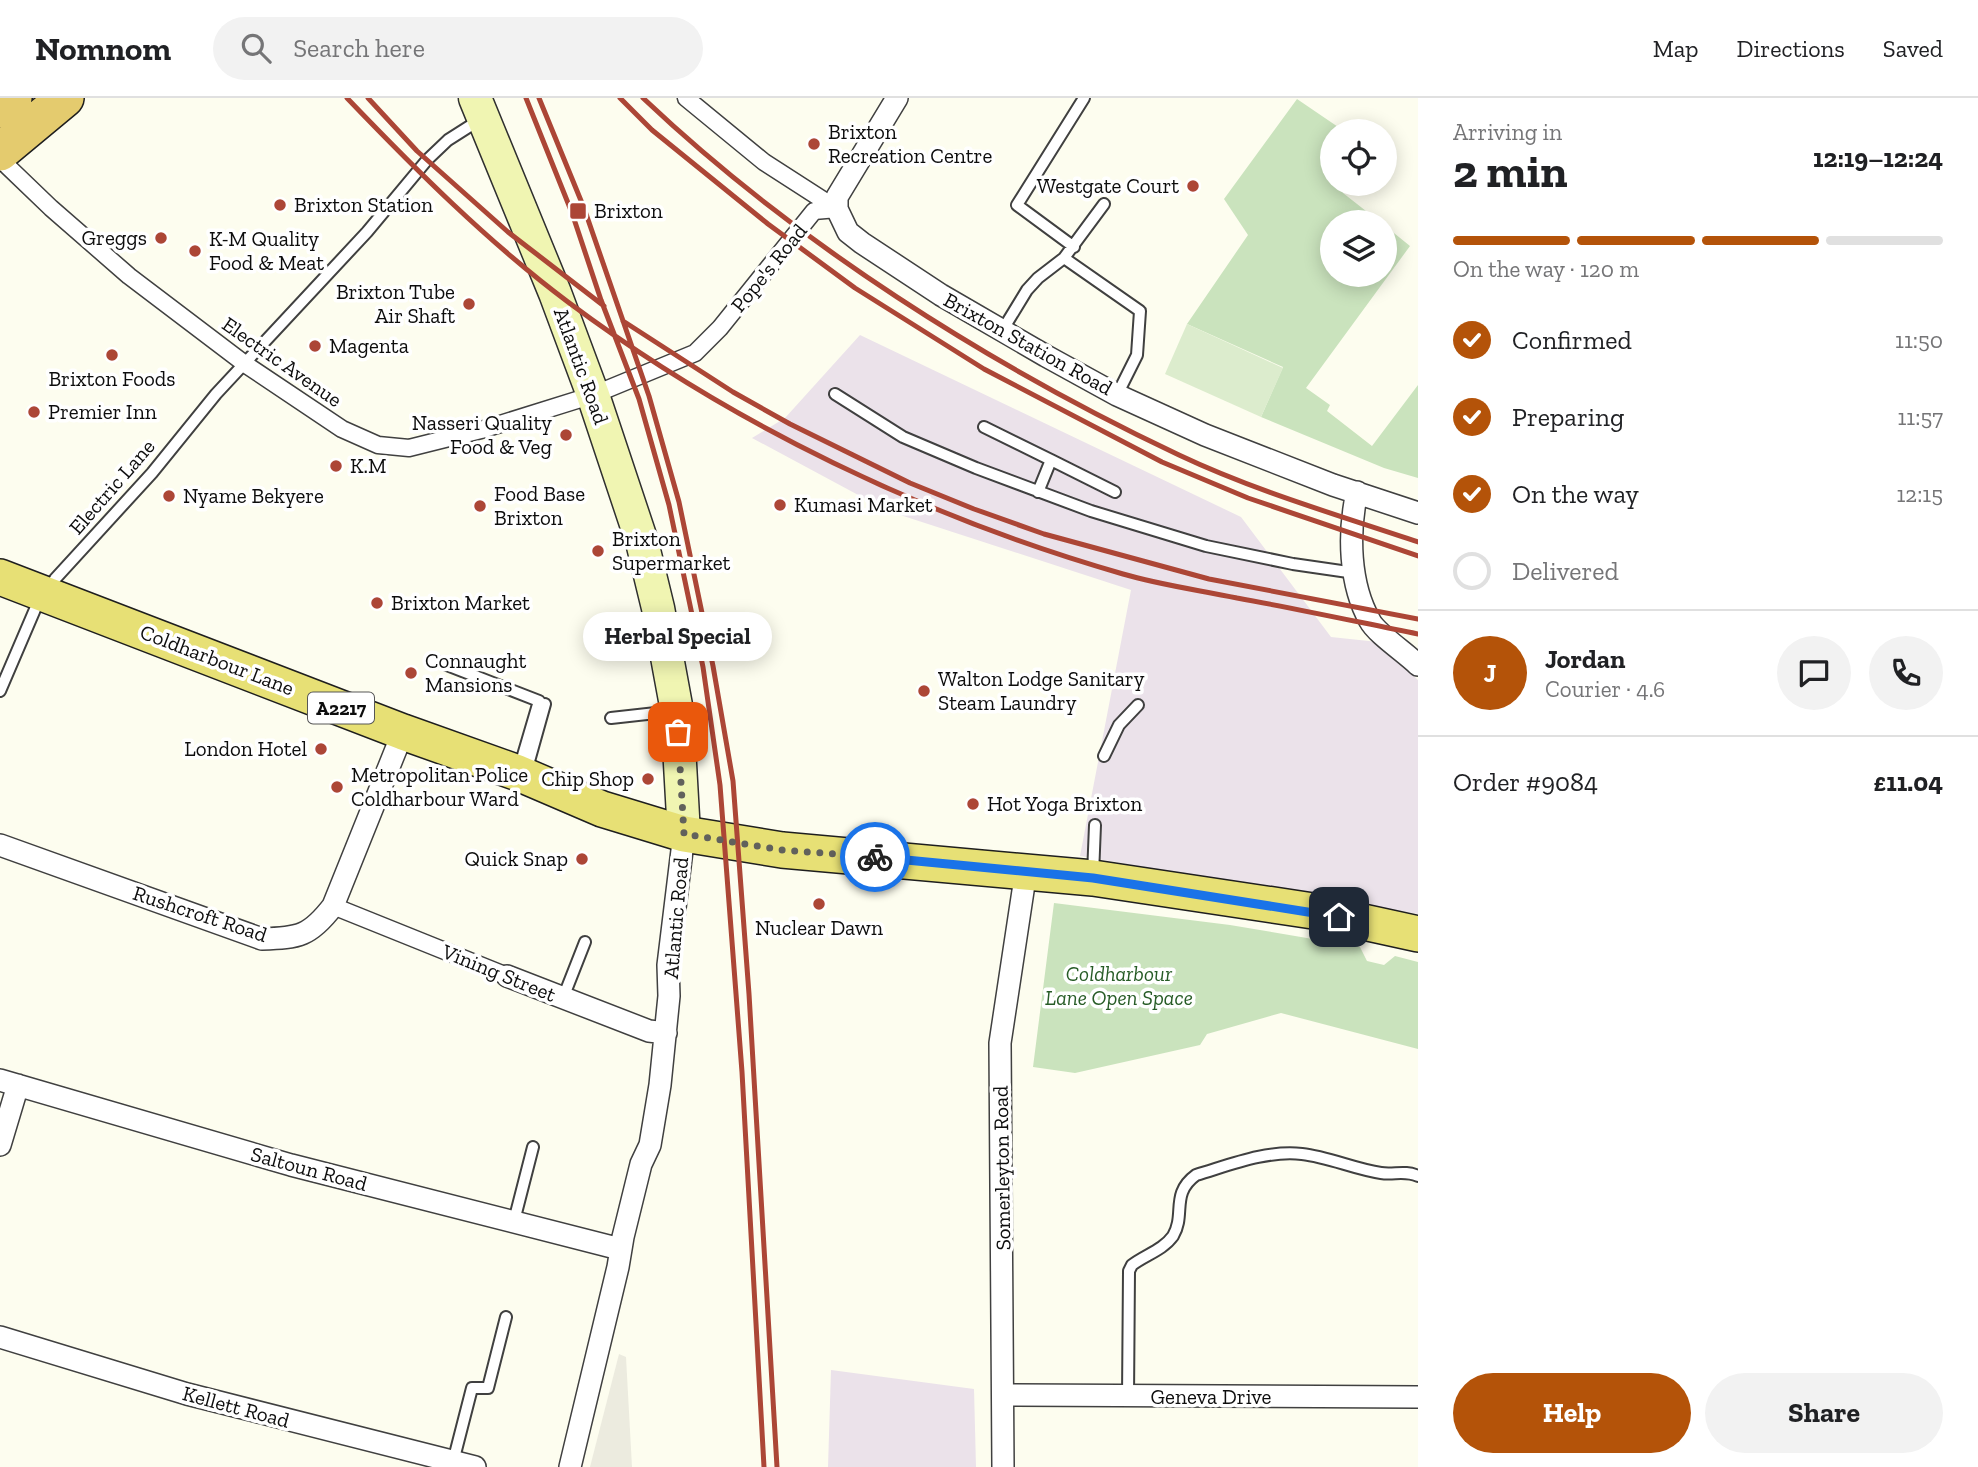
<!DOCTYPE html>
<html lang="en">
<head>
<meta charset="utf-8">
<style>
	body { margin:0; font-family:"Zilla Slab",serif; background:#f2f2f2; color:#202124; height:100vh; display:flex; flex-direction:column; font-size:26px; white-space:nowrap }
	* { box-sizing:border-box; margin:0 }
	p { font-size:23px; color:#757577 }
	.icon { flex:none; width:38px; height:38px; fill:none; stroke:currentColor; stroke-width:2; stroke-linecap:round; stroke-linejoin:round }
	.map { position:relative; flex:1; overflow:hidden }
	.drawer { display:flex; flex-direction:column; background:#fff; width:560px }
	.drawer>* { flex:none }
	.tools { position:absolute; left:1320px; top:21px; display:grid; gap:14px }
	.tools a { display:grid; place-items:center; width:77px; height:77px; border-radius:50%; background:#fff; box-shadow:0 4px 18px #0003; font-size:35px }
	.pin { position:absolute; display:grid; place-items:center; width:60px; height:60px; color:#fff; margin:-30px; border-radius:14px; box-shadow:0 4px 10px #0006 }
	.courier { position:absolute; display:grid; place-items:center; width:70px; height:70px; margin:-35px; border:5px solid #1a73e8; border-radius:50%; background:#fff; color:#222; box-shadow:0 2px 9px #0007 }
	.bubble { position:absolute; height:49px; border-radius:24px; background:#fff; box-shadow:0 4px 18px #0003; font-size:23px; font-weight:700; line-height:49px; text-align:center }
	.headline em { font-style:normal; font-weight:700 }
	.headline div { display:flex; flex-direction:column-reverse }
	.headline { display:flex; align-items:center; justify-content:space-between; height:119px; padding:0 35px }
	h1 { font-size:46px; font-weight:700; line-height:52px }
	.bar { display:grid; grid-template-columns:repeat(4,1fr); gap:10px 7px; align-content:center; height:84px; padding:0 35px }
	.bar i { height:9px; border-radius:5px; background:#e0e0e0 }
	.bar .selected { background:#b45309 }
	.bar p { grid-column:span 4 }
	.line { display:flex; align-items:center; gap:18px; padding:0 35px; border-top:2px solid #e0e0e0 }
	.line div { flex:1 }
	.round { display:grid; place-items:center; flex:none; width:74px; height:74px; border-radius:37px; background:#f2f2f2 }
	ol { padding:0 35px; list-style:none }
	li { display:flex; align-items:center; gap:21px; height:77px }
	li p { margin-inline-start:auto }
	li .icon { padding:7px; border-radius:50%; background:#b45309; color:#fff; stroke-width:4 }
	li:last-child { color:#757577 }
	li i { width:38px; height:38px; border:4px solid #e0e0e0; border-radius:50% }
	.cta { display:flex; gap:14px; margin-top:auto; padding:14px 35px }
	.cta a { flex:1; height:80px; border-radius:42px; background:#b45309; color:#fff; font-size:28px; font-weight:700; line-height:80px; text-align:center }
	.cta a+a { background:#f2f2f2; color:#202124 }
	header { display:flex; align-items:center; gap:42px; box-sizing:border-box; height:98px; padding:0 35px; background:#fff; border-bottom:2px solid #e0e0e0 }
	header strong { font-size:33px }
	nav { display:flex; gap:38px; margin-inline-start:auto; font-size:24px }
	.search { width:490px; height:63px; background:#f2f2f2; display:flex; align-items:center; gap:18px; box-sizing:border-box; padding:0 24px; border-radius:38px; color:#757577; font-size:26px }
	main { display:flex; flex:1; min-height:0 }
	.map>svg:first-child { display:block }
	.industrial { fill:#ebe2ea }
	.green { fill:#cae3bd }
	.pitch { fill:#dceccd }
	.plaza { fill:#ecebdf }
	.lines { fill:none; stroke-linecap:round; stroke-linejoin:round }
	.service-casing { stroke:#404040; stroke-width:14 }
	.pedestrian-casing { stroke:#404040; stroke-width:19 }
	.minor-casing { stroke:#404040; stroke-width:24 }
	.secondary-casing { stroke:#2f2f2f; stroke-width:35 }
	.primary-casing { stroke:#1e1e1e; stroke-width:38 }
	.trunk-casing { stroke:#1e1e1e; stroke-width:40 }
	.service { stroke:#fff; stroke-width:10 }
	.pedestrian { stroke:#fff; stroke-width:16 }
	.minor { stroke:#fff; stroke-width:21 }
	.secondary { stroke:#f0f5b2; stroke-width:32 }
	.primary { stroke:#e7e075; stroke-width:35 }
	.trunk { stroke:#e4cb6e; stroke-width:37 }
	.rail { stroke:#ac4636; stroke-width:5 }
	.done { stroke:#61615c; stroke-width:7; stroke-dasharray:0 12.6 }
	.route { stroke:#1a73e8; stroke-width:9 }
	.poi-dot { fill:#ac4636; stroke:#fff; stroke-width:2.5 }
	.labels { text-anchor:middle; stroke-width:7; stroke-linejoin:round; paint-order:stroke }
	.shield { fill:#fff; stroke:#565656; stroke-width:2 }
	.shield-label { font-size:19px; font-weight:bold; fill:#0d0d0d }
	.poi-label { font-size:21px; fill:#0d0d0d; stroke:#fff; text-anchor:start }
	.street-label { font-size:21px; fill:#0d0d0d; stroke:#fff }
	.park-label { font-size:21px; font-style:italic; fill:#275c26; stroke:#fff }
</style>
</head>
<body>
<header>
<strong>Nomnom</strong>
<div class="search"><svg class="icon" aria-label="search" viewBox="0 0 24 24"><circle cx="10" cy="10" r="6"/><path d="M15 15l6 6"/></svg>Search here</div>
<nav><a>Map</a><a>Directions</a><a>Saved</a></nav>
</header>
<main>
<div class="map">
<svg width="1418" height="1369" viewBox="0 0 1418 1369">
	<rect width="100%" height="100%" fill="#fdfdef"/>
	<!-- industrial -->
	<path class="industrial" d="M 860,237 L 1241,419 L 1331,539 L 1378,544 L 1418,582 L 1418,816 L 1080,758 L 1131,492 L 888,413 L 752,340 L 785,320 Z
		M 831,1272 L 974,1291 L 976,1369 L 828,1369 Z"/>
	<!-- green -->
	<path class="green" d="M 1297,1 L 1344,33 L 1332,33 L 1332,86 L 1348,86 L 1343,95 L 1380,124 L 1332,124 L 1332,177 L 1384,177 L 1384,127 L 1410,148 L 1306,290 L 1330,307 L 1327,313 L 1372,348 L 1418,287 L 1418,380 L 1384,370 L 1261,319 L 1283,269 L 1187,226 L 1248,137 L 1224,101 Z
		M 1054,805 L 1230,827 L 1360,849 L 1367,863 L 1384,867 L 1395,858 L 1418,864 L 1418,951 L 1281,915 L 1207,936 L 1200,947 L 1075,975 L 1033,969 Z"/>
	<!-- pitch -->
	<path class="pitch" d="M 1187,226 L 1283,270 L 1261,319 L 1165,276 Z"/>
	<!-- plaza -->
	<path class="plaza" d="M 619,1256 L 626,1259 L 632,1369 L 590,1369 Z"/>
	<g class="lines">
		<!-- service casing -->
		<g class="service-casing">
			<path id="service" d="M 1074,149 L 1017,107 L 1084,0
				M 1064,160 L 1140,213 L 1137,257 L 1117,297
				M 1002,233 L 1027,192 L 1038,180 L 1064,160 L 1104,106
				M 835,296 L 903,339 L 976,370 L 1091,413 L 1206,448 L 1293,466 L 1355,475
				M 984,329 L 1051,362 L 1038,394
				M 1051,362 L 1115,394
				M 434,562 L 539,603 L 519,671
				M 0,593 L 36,509 L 55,481 L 152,375 L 216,296 L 367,134 L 427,62 L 448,42 L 481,21
				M 611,620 L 674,613
				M 1104,658 L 1119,627 L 1138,607
				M 526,674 L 545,606
				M 1093,777 L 1095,727
				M 563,900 L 585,844
				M 514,1123 L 533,1049
				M 1128,1299 L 1129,1173 L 1132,1167 C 1145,1157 1163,1152 1173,1138 C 1186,1116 1170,1096 1196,1077 C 1230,1067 1266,1052 1302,1056 C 1329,1059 1354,1071 1381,1075 C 1394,1077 1405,1072 1418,1078
				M 453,1364 L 472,1290 L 488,1290 L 506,1219"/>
		</g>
		<!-- pedestrian casing -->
		<g class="pedestrian-casing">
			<path id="pedestrian" d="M 686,0 L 764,64 L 837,111
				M 0,61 L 51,110 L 129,178 L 245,266 L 342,331 L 378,347 L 409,350 L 481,332 L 593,297 L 695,255 L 720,230 L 814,113 L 837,111
				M 333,808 L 507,878"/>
		</g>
		<!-- minor casing -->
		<g class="minor-casing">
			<path id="minor" d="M 897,0 L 837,99 L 837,111 L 848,134 L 862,145 L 941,197 L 1046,258 L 1117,297 L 1205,337 L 1333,387 L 1418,415
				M 1357,394 C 1348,435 1349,486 1370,523 C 1376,535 1407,556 1418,567
				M 0,747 L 262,841 C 299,840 310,838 333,808 L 403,634
				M 507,878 L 649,933 L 666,935
				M 0,982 L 291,1067 L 620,1151
				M 0,1047 L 18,987
				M 0,1239 L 187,1296 L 475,1369
				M 1004,1297 L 1418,1299
				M 570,1369 L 618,1169 L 623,1139 L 641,1066 L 650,1047 L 660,987 L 669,898 L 668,867 L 684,736
				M 1003,1369 L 1000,945 L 1026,773"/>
		</g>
		<!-- secondary casing -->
		<g class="secondary-casing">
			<path id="secondary" d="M 475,0 L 555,195 L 593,297 L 642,444 L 658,510 L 677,613 L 684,736"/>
		</g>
		<!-- primary casing -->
		<g class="primary-casing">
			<path id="primary" d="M 0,479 L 403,634 L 518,675 L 602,711 L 684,736 L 782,752 L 1093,780 L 1313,813 L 1418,836"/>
		</g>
		<!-- trunk casing -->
		<g class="trunk-casing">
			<path id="trunk" d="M 0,11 L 13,0
				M 0,54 L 65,0"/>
		</g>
		<!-- service -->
		<use href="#service" class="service"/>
		<!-- pedestrian -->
		<use href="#pedestrian" class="pedestrian"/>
		<!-- minor -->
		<use href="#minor" class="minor"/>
		<!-- secondary -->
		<use href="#secondary" class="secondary"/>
		<!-- primary -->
		<use href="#primary" class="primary"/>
		<!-- trunk -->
		<use href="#trunk" class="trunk"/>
		<!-- rail -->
		<path class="rail" d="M 347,0 C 416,72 488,144 568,204 C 731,326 927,420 1123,476 C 1160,487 1199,492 1237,500 C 1298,511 1358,524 1418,536
			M 368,0 L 417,53 L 508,134 L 604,208
			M 526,0 L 572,115 L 601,202 L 639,301 L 669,407 L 703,569 L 720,687 L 742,974 L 764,1369
			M 539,0 L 584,110 L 649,298 L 679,404 L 713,568 L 733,683 L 749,896 L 777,1369
			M 620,0 L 652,32 L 768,126 L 855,190 L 984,271 L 1162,364 L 1248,400 L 1418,458
			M 643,0 C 796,145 989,267 1179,357 C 1255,393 1338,417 1418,444
			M 623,223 L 733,294 L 790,326 L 910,385 L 974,411 L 1044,436 L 1209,481 L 1418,521"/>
	</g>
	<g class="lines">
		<!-- done -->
		<path class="done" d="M 678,634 L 684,736 L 782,752 L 875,759"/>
		<!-- route -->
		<path class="route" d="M 875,759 L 1093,780 L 1339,819"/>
	</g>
	<!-- markers -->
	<g class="poi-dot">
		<circle cx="814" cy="46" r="7"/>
		<circle cx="1193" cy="88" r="7"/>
		<circle cx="280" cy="107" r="7"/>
		<rect x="569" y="104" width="18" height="18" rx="3.5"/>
		<circle cx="161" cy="140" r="7"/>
		<circle cx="195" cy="153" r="7"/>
		<circle cx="469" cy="206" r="7"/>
		<circle cx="315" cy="248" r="7"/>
		<circle cx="112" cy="257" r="7"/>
		<circle cx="34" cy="314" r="7"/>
		<circle cx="566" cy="337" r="7"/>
		<circle cx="336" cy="368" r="7"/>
		<circle cx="169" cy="398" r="7"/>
		<circle cx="780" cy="407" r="7"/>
		<circle cx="480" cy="408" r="7"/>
		<circle cx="598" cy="453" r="7"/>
		<circle cx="377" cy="505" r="7"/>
		<circle cx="411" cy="575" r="7"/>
		<circle cx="924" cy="593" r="7"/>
		<circle cx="321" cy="651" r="7"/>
		<circle cx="648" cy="681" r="7"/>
		<circle cx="337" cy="689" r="7"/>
		<circle cx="973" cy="706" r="7"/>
		<circle cx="582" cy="761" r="7"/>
		<circle cx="819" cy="806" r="7"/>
	</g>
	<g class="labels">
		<!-- shield labels -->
		<rect class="shield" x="308" y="594.5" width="66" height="31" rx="5"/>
		<g class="shield-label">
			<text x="341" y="617">A2217</text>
		</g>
		<!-- poi labels -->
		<g class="poi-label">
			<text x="828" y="41">Brixton<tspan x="828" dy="24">Recreation Centre</tspan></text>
			<text x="1179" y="95" text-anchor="end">Westgate Court</text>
			<text x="294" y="114">Brixton Station</text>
			<text x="594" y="120">Brixton</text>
			<text x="147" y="147" text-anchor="end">Greggs</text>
			<text x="209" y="148">K-M Quality<tspan x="209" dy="24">Food &amp; Meat</tspan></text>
			<text x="455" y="201" text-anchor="end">Brixton Tube<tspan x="455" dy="24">Air Shaft</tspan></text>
			<text x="329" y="255">Magenta</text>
			<text x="112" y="288" text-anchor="middle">Brixton Foods</text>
			<text x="48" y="321">Premier Inn</text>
			<text x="552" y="332" text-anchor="end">Nasseri Quality<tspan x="552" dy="24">Food &amp; Veg</tspan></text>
			<text x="350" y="375">K.M</text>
			<text x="494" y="403">Food Base<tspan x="494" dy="24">Brixton</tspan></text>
			<text x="183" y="405">Nyame Bekyere</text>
			<text x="794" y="414">Kumasi Market</text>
			<text x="612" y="448">Brixton<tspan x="612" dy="24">Supermarket</tspan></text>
			<text x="391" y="512">Brixton Market</text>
			<text x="425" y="570">Connaught<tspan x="425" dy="24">Mansions</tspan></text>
			<text x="938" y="588">Walton Lodge Sanitary<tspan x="938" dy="24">Steam Laundry</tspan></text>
			<text x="307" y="658" text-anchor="end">London Hotel</text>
			<text x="351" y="684">Metropolitan Police<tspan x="351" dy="24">Coldharbour Ward</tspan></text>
			<text x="634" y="688" text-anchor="end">Chip Shop</text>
			<text x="987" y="713">Hot Yoga Brixton</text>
			<text x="568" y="768" text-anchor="end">Quick Snap</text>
			<text x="819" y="837" text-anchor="middle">Nuclear Dawn</text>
		</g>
		<!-- street labels -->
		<g class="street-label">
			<text transform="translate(769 170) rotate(-51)" y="7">Pope's Road</text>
			<text transform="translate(1028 246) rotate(29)" y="7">Brixton Station Road</text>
			<text transform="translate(282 264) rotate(35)" y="7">Electric Avenue</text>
			<text transform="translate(581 268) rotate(70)" y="7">Atlantic Road</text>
			<text transform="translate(112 389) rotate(-49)" y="7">Electric Lane</text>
			<text transform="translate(217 562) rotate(21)" y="7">Coldharbour Lane</text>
			<text transform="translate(200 816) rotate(18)" y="7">Rushcroft Road</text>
			<text transform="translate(676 820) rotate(-85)" y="7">Atlantic Road</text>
			<text transform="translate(499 875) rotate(22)" y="7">Vining Street</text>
			<text transform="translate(1002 1070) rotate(-91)" y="7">Somerleyton Road</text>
			<text transform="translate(309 1071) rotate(15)" y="7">Saltoun Road</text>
			<text x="1211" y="1306">Geneva Drive</text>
			<text transform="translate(236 1309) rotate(15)" y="7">Kellett Road</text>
		</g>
		<!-- park labels -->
		<g class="park-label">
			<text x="1119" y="883">Coldharbour<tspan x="1119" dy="24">Lane Open Space</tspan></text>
		</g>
	</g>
</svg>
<div class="tools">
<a><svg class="icon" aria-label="locate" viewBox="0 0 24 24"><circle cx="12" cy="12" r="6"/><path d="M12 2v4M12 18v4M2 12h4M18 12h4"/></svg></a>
<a><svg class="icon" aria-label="layers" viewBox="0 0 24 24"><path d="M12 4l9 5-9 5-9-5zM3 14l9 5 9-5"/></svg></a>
</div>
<div class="pin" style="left:678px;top:634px;background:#ea580c"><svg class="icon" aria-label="bag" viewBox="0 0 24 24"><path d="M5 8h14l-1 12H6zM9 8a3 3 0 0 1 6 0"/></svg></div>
<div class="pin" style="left:1339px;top:819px;background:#1f2937"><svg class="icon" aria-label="home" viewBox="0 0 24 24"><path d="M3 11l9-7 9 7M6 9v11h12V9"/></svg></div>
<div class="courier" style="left:875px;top:759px"><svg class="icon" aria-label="bike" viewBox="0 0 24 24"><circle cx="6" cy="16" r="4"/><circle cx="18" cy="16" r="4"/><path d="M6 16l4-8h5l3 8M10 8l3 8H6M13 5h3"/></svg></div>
<div class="bubble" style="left:583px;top:514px;width:189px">Herbal Special</div>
</div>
<section class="drawer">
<div class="headline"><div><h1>2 min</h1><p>Arriving in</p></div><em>12:19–12:24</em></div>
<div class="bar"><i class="selected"></i><i class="selected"></i><i class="selected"></i><i></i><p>On the way · 120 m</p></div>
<ol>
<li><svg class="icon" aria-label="check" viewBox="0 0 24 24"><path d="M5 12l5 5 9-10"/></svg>Confirmed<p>11:50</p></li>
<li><svg class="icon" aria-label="check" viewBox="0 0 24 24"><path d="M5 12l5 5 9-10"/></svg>Preparing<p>11:57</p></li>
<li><svg class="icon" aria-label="check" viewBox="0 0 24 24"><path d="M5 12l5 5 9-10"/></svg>On the way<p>12:15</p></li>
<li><i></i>Delivered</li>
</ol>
<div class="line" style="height:126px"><b class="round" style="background:#b45309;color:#fff">J</b><div><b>Jordan</b><p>Courier · 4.6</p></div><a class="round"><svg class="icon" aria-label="chat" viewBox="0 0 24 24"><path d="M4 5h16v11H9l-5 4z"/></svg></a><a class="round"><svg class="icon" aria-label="phone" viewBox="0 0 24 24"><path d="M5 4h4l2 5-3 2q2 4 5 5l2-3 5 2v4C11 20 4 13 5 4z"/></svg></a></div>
<div class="line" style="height:91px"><div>Order #9084</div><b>£11.04</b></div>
<div class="cta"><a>Help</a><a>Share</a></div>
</section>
</main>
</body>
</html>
